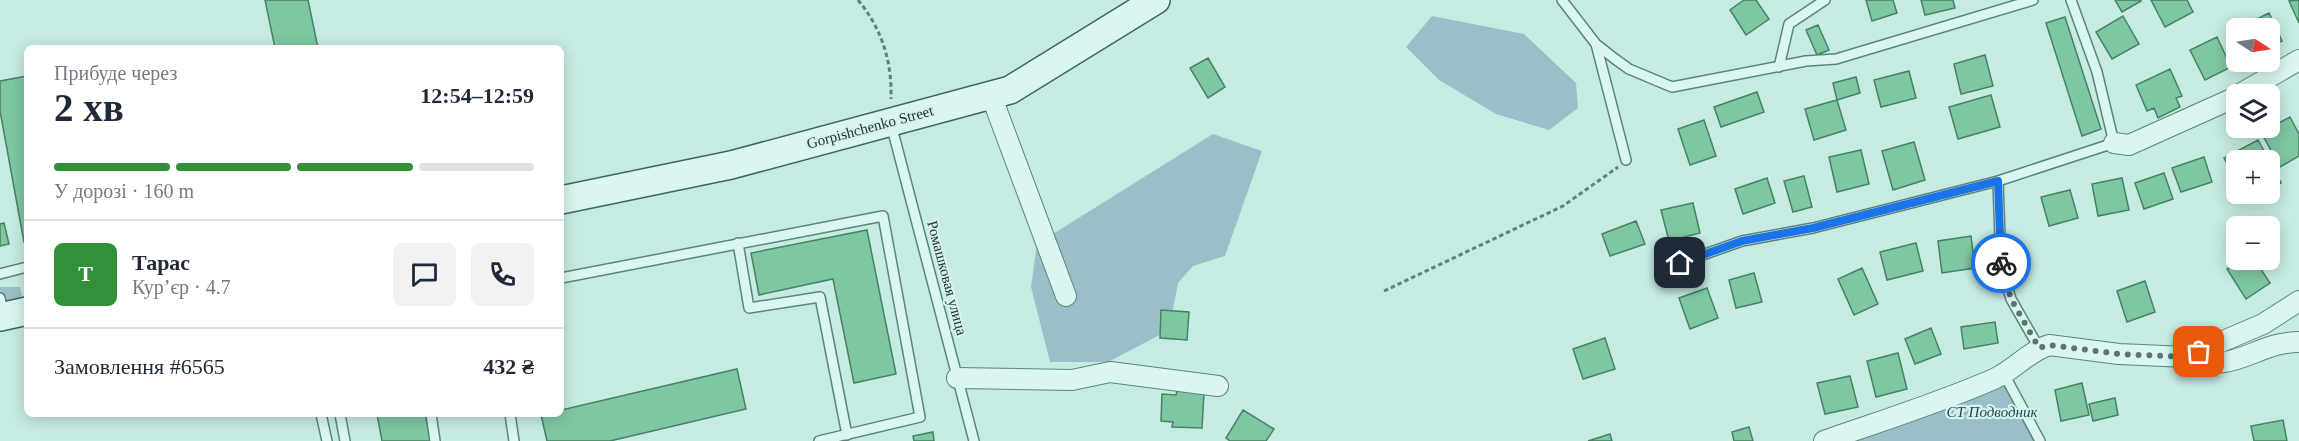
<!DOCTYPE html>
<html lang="uk">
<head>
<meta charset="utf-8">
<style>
	body { margin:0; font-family:Georgia,serif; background:#f2f2f3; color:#1f2937; height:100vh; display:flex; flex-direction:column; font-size:22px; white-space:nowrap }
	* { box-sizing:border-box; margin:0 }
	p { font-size:20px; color:#747a83 }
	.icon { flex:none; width:33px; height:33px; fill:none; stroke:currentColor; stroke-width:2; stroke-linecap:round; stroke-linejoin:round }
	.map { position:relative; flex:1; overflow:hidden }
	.sheet { position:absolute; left:24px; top:45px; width:540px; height:372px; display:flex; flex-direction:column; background:#fff; border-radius:9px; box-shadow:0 3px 15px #0003 }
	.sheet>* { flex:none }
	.needle { width:39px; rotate:102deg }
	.fabs { position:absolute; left:2226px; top:18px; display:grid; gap:12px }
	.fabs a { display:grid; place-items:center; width:54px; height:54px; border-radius:9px; background:#fff; box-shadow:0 3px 15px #0003; font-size:30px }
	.pin { position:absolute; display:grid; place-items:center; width:51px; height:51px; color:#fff; margin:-26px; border-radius:12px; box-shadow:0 3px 9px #0006 }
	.courier { position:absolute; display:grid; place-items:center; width:60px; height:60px; margin:-30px; border:4px solid #1a73e8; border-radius:50%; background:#fff; color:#222; box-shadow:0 2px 8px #0007 }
	.head em { font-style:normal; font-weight:700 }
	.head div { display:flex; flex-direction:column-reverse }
	.head { display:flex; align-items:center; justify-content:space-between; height:102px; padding:0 30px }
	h1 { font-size:39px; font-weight:700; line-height:45px }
	.bar { display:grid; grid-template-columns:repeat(4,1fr); gap:9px 6px; align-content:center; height:72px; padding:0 30px }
	.bar i { height:8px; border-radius:4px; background:#e0e1e3 }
	.bar .current { background:#319039 }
	.bar p { grid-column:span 4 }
	.line { display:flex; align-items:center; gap:15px; padding:0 30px; border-top:2px solid #e0e1e3 }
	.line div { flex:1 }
	.round { display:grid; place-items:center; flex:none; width:63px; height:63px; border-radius:9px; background:#f2f2f3 }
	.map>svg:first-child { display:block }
	.green { fill:#9bbfc9 }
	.building { fill:#7fc7a3; stroke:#458363; stroke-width:1.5 }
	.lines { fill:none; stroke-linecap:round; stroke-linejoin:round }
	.service-casing { stroke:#5d8576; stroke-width:12 }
	.minor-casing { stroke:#5d8576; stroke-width:22 }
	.secondary-casing { stroke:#406757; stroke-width:30 }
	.path { stroke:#5d8576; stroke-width:3; stroke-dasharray:4.5 3; stroke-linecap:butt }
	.service { stroke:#d9f6f0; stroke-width:9 }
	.minor { stroke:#d9f6f0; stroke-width:20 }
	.secondary { stroke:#d9f6f0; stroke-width:27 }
	.done { stroke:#5a766d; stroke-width:6; stroke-dasharray:0 10.8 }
	.route { stroke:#1a73e8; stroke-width:8 }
	.labels { text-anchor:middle; stroke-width:4.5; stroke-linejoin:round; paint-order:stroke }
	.street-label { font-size:15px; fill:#20372d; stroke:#d5f3ed }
	.park-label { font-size:15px; font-style:italic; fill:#284452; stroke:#d5f3ed }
</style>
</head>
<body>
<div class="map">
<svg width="2299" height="441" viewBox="0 0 2299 441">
	<rect width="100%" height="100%" fill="#c6ebe3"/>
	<!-- green -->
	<path class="green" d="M 1432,16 L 1524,34 L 1576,83 L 1578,108 L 1549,130 L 1496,114 L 1439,80 L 1406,47 Z
		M 1213,134 L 1262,151 L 1225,256 L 1193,266 L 1178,283 L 1169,330 L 1108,362 L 1050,362 L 1031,287 L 1037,244 Z
		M 0,287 L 20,287 L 22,295 L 18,305 L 0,309 Z
		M 2004,374 L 2040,441 L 1824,441 Z"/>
	<!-- building -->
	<path class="building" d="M 265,0 L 308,0 L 318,48 L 275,48 Z
		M 1744,0 L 1756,0 L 1769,19 L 1746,35 L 1730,10 Z
		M 1866,0 L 1893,0 L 1897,13 L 1872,21 Z
		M 1921,0 L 1953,0 L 1955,8 L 1925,15 Z
		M 2115,0 L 2140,0 L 2141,1 L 2122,12 Z
		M 2151,0 L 2187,0 L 2193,12 L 2165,27 Z
		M 2299,0 L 2299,23 L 2289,1 Z
		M 2269,13 L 2282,41 L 2270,47 L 2270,28 L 2238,28 Z
		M 2123,16 L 2139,44 L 2112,59 L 2096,32 Z
		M 2065,17 L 2101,129 L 2082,136 L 2046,23 Z
		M 1818,25 L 1829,50 L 1817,55 L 1806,30 Z
		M 2217,37 L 2231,67 L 2205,80 L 2190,50 Z
		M 1985,55 L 1993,86 L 1961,94 L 1954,64 Z
		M 1208,58 L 1225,87 L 1208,98 L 1190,68 Z
		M 2170,69 L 2182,96 L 2176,98 L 2180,107 L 2158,118 L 2154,108 L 2147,111 L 2136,85 Z
		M 1909,71 L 1916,98 L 1881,107 L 1874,80 Z
		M 27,76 L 27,242 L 24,242 L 0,111 L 0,81 Z
		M 1856,77 L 1860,93 L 1837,100 L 1833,83 Z
		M 1757,92 L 1764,112 L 1721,127 L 1714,107 Z
		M 1991,95 L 2000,127 L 1958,139 L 1949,107 Z
		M 1837,100 L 1846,130 L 1814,140 L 1805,109 Z
		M 2290,117 L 2299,134 L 2299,156 L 2280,167 L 2261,132 Z
		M 1704,120 L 1716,156 L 1690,165 L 1678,129 Z
		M 2258,140 L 2269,160 L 2236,160 L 2236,180 L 2224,158 Z
		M 1914,142 L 1925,180 L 1893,190 L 1882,151 Z
		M 1861,150 L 1869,184 L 1837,192 L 1829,157 Z
		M 2204,157 L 2212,182 L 2181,192 L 2172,168 Z
		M 2270,161 L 2281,183 L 2270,189 Z
		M 2164,173 L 2173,199 L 2144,209 L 2135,183 Z
		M 1804,176 L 1812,207 L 1793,212 L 1784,181 Z
		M 1767,178 L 1775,203 L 1743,214 L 1735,189 Z
		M 2122,178 L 2129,210 L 2098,216 L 2092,184 Z
		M 2070,190 L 2078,218 L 2049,226 L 2041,197 Z
		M 2244,194 L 2262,194 L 2248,201 Z
		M 1693,203 L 1700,233 L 1669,241 L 1661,210 Z
		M 1636,221 L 1645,244 L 1610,256 L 1602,234 Z
		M 4,223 L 9,244 L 0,246 L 0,224 Z
		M 867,230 L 896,374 L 854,383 L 833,279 L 759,295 L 751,253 Z
		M 1971,236 L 1975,268 L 1942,273 L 1938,241 Z
		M 1916,243 L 1923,271 L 1887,280 L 1880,252 Z
		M 2242,260 L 2255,260 L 2270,283 L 2246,299 L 2227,269 Z
		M 1862,268 L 1878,304 L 1854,315 L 1838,279 Z
		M 1754,273 L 1762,302 L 1736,308 L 1729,280 Z
		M 2145,281 L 2155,312 L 2127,322 L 2117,291 Z
		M 1707,288 L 1718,318 L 1690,329 L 1679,298 Z
		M 1161,310 L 1189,312 L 1187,340 L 1160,338 Z
		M 1995,322 L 1998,343 L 1964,349 L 1961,327 Z
		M 1931,328 L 1941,354 L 1915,364 L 1905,339 Z
		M 1605,338 L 1615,369 L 1583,379 L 1573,349 Z
		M 1898,353 L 1907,389 L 1876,397 L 1867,361 Z
		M 737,369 L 746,409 L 610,441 L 547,441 L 541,415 L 561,414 L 561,410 Z
		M 1850,376 L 1858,407 L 1825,414 L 1817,383 Z
		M 2082,383 L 2089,415 L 2061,421 L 2055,390 Z
		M 1177,391 L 1204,393 L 1202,428 L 1172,427 L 1173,422 L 1161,421 L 1162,394 L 1176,395 Z
		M 2115,398 L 2118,415 L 2093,421 L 2089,404 Z
		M 1243,410 L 1274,429 L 1266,441 L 1230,441 L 1226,438 Z
		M 377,414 L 425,414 L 431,441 L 382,441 Z
		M 2283,420 L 2287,441 L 2254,441 L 2251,426 Z
		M 1749,427 L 1753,441 L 1734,441 L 1732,432 Z
		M 933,432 L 934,441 L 914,441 L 913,436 Z
		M 1610,434 L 1612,441 L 1588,441 Z"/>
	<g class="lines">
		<!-- service casing -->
		<g class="service-casing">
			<path id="service" d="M 1562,0 L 1596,44 L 1615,59 L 1629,69 L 1672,87 L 1806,61 L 1836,59 L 2033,0
				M 1596,44 L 1626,160
				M 1779,67 L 1789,24 L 1825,0
				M 891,124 L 974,441
				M 738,243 L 749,308 L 820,297 L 847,435
				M 1680,263 L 1742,241 L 1813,228 L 1998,181
				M 0,274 L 27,267
				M 561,278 L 883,216 L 920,417 L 819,441
				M 0,298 L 4,314
				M 2039,348 L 2011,299 L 2001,267 L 1998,181 L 2114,143 L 2097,72 L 2071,0
				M 2004,374 L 2040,441
				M 321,414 L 327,441
				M 340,414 L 345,441
				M 431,414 L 435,441
				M 510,414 L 514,441"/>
		</g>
		<!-- minor casing -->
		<g class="minor-casing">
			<path id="minor" d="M 2240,94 L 2299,60
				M 991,95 L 1066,296
				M 2114,143 L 2129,145 L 2236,97
				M 2186,357 C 2235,376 2255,342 2299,342
				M 957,378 L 1072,380 L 1110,372 L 1218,386
				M 1824,441 C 1881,421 1939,403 1994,379 C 2014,370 2028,352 2049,345 L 2119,354 L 2186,357 L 2263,324 L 2299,301"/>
		</g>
		<!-- secondary casing -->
		<g class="secondary-casing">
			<path id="secondary" d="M 561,200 L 731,165 L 1010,90 L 1156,0
				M 0,317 L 27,311"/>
		</g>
		<!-- path -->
		<path class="path" d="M 858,0 C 882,29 892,61 891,99
			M 1384,291 L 1563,206 L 1618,167"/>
		<!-- service -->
		<use href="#service" class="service"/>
		<!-- minor -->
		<use href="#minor" class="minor"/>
		<!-- secondary -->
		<use href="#secondary" class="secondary"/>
	</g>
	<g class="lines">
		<!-- done -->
		<path class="done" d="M 2001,263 L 2011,299 L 2039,348 L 2049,345 L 2119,354 L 2186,357 L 2199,352"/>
		<!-- route -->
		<path class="route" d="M 1680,263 L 1742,241 L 1813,228 L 1998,181 L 2001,263"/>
	</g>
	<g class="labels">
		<!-- street labels -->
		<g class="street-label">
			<text transform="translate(870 127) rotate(-15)" y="5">Gorpishchenko Street</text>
			<text transform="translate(947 278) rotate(75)" y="5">Ромашковая улица</text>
		</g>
		<!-- park labels -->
		<g class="park-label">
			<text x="1992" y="417">СТ Подводник</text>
		</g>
	</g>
</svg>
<div class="fabs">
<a><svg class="needle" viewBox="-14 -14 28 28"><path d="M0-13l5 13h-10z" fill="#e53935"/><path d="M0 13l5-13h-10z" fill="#747a83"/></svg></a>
<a><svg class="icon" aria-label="layers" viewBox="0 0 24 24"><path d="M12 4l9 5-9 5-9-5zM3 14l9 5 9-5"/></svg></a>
<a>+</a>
<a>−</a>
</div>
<div class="pin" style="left:2199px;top:352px;background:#ea580c"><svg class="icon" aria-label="bag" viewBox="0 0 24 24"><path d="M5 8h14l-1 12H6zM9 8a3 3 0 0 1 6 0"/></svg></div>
<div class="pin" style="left:1680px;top:263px;background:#1f2937"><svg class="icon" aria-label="home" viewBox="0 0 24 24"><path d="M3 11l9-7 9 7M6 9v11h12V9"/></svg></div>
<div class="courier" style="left:2001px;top:263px"><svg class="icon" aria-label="bike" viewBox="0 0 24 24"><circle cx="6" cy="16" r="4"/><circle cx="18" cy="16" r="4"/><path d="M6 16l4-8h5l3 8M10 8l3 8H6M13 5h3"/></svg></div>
<section class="sheet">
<div class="head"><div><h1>2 хв</h1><p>Прибуде через</p></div><em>12:54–12:59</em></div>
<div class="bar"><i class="current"></i><i class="current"></i><i class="current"></i><i></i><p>У дорозі · 160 m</p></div>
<div class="line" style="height:108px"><b class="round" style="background:#319039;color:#fff">Т</b><div><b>Тарас</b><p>Кур’єр · 4.7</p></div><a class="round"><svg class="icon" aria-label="chat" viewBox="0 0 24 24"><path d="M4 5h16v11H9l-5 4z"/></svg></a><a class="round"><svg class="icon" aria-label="phone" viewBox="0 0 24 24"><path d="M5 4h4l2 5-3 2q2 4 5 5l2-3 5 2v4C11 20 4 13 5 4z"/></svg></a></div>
<div class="line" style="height:78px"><div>Замовлення #6565</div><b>432 ₴</b></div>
</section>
</div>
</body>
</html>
